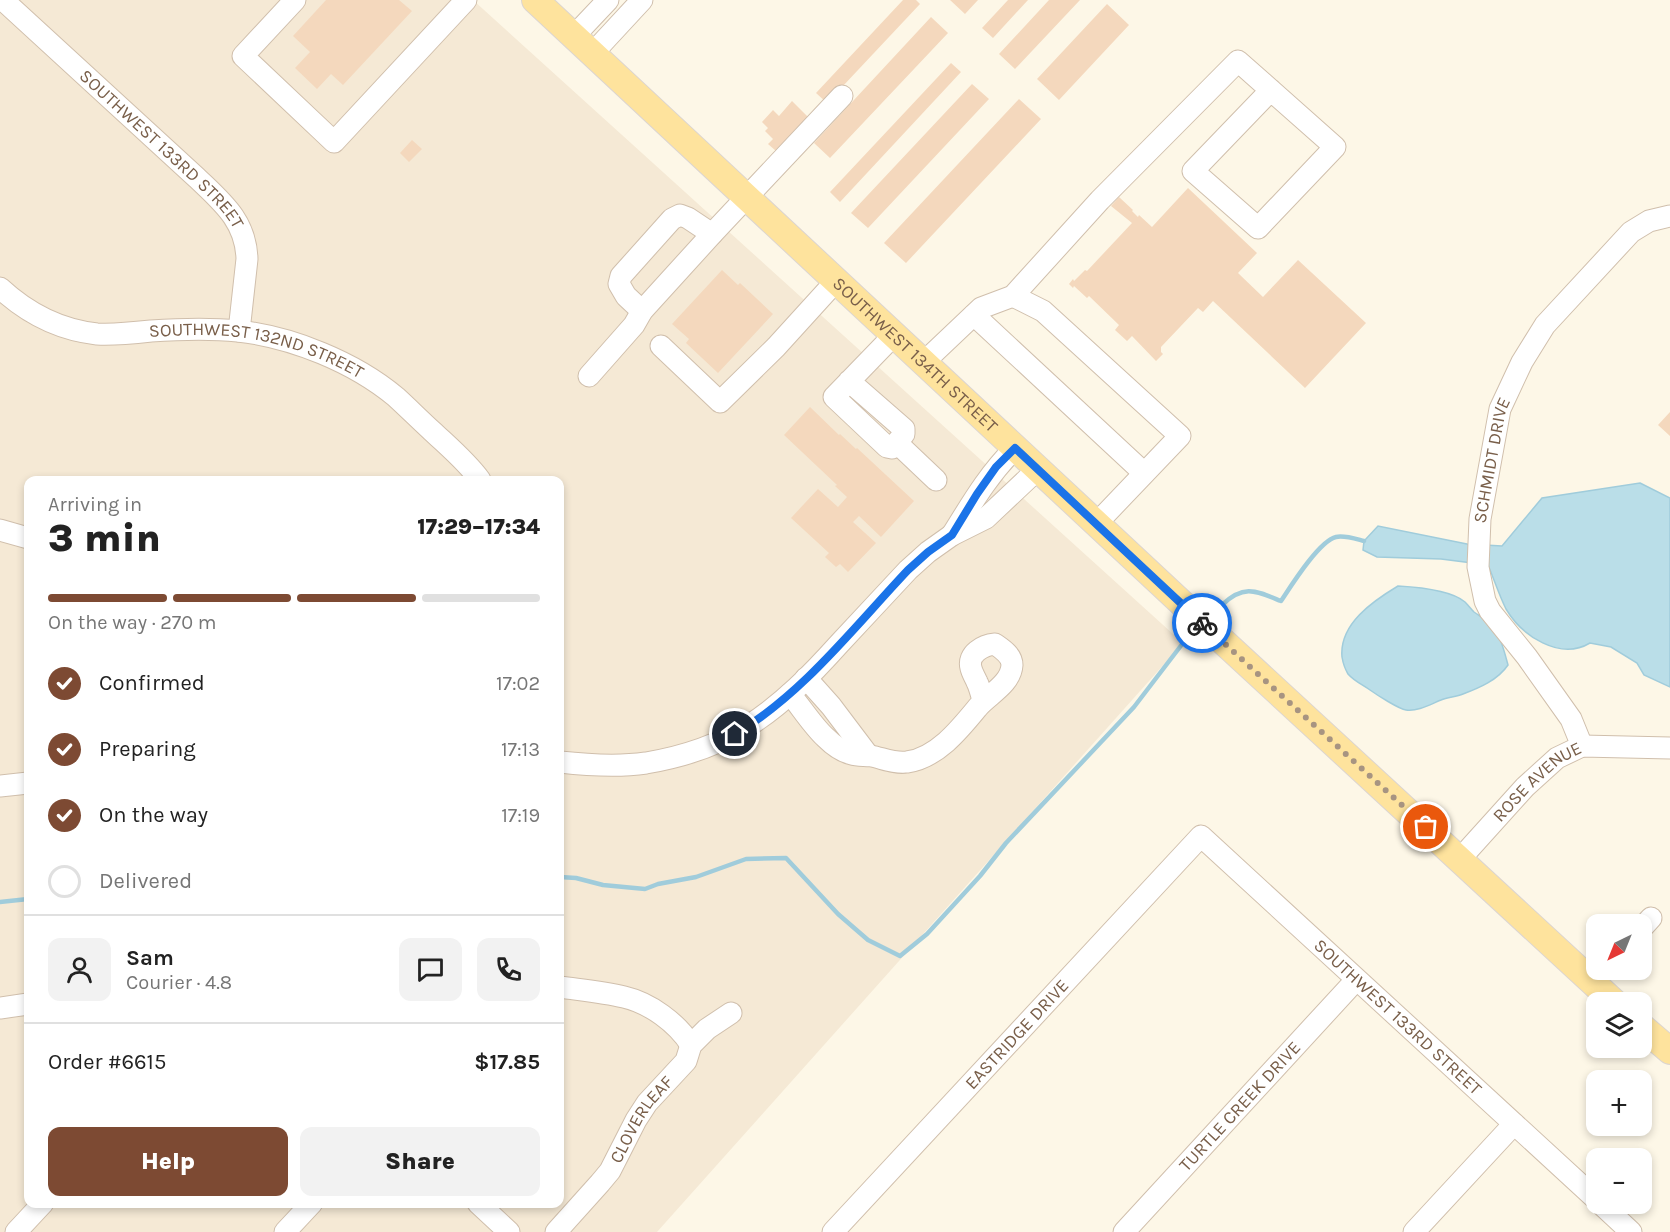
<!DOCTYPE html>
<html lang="en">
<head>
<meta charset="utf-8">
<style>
	body { margin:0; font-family:Karla,sans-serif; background:#f2f2f2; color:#222; height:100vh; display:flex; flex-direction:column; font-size:22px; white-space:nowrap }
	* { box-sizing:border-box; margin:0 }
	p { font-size:20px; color:#767676 }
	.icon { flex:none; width:33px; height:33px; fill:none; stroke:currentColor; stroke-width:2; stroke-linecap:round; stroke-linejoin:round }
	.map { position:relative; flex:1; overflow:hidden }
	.drawer { position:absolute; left:24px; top:476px; width:540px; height:732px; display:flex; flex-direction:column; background:#fff; border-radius:12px; box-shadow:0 3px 9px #0003 }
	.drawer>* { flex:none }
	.needle { width:39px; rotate:223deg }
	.tools { position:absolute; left:1586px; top:914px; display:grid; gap:12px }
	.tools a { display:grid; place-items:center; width:66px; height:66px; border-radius:12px; background:#fff; box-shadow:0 3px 9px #0003; font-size:30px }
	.pin { position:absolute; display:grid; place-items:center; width:51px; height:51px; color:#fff; margin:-26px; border:3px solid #fff; border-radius:50%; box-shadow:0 2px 6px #0007 }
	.courier { position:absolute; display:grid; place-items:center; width:60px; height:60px; margin:-30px; border:4px solid #1a73e8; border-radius:50%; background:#fff; color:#222; box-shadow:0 2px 8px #0007 }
	.overview em { font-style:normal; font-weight:800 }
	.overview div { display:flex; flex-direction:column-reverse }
	.overview { display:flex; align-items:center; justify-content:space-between; height:102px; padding:0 24px }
	h1 { font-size:39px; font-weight:800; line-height:45px }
	.bar { display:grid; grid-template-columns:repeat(4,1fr); gap:9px 6px; align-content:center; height:72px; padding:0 24px }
	.bar i { height:8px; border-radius:4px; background:#e0e0e0 }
	.bar .active { background:#7d4a33 }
	.bar p { grid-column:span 4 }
	.line { display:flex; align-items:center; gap:15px; padding:0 24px; border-top:2px solid #e0e0e0 }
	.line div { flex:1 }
	.round { display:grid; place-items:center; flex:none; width:63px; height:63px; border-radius:12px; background:#f2f2f2 }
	ol { padding:0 24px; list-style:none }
	li { display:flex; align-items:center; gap:18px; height:66px }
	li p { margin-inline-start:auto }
	li .icon { padding:6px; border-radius:50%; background:#7d4a33; color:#fff; stroke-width:4 }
	li:last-child { color:#767676 }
	li i { width:33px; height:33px; border:3px solid #e0e0e0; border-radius:50% }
	.action { display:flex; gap:12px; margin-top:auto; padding:12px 24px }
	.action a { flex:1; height:69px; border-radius:12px; background:#7d4a33; color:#fff; font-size:24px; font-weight:800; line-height:69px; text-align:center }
	.action a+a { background:#f2f2f2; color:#222 }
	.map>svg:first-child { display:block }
	.residential { fill:#f5e9d5; fill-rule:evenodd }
	.water { fill:#badee8; stroke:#a0ccdb; stroke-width:1.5 }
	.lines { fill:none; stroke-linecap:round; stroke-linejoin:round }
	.stream { stroke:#a0ccdb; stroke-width:4.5 }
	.building { fill:#f4d8bd }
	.minor-casing { stroke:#d0bfac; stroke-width:23 }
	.major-casing { stroke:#dcd5d0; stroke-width:28 }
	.minor { stroke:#fff; stroke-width:21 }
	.major { stroke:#fee39d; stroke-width:26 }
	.done { stroke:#a79481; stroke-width:6; stroke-dasharray:0 10.8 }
	.route { stroke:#1a73e8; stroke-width:8 }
	.labels { text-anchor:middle; stroke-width:4.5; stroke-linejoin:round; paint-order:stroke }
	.street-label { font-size:18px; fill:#795f4a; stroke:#fffaee }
</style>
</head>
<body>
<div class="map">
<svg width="1670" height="1232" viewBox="0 0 1670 1232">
	<rect width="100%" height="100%" fill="#fdf7e7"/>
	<!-- residential -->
	<path class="residential" d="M 0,0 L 473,0 L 1183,643 L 657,1232 L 0,1232 ZM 28,480 L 560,480 L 560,1203 L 28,1203 Z"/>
	<!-- water -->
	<path class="water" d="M 1640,483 L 1670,498 L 1670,687 L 1644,675 L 1637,663 L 1611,647 L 1590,643 C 1560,661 1522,636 1506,609 C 1499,595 1494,579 1488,565 L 1441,559 L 1377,557 L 1363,550 L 1364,541 L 1378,526 L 1467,544 L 1502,546 L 1542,498 Z
		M 1398,586 C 1416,587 1451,590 1465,602 C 1468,605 1471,609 1474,612 C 1478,615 1482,617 1486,620 C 1499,629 1504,650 1508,665 C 1498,680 1479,688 1463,694 C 1456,697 1448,697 1441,700 C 1431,704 1417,712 1406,710 C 1399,709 1377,695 1370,690 C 1363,685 1354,681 1348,674 C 1345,669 1343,663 1342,657 C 1339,624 1373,601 1398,586 Z"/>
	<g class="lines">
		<!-- stream -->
		<path class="stream" d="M 1222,605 C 1244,584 1256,591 1281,601 C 1291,586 1319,541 1336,537 C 1344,535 1356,539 1364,541
			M 560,877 L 576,878 L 603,885 L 645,889 L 658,884 L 696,877 L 746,859 L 786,858 L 838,914 L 868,940 L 900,956 L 927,934 L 980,876 L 1006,843 L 1134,707 L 1183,643
			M 0,902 L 28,899"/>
	</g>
	<!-- building -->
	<path class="building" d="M 326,0 L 399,0 L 412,11 L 343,85 L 331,74 L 317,89 L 295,68 L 310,52 L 293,36 Z
		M 903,0 L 916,0 L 920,4 L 827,103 L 816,93 Z
		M 950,0 L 978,0 L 965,14 Z
		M 1008,0 L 1028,0 L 993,38 L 982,28 Z
		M 1049,0 L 1080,0 L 1015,69 L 999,54 Z
		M 1107,4 L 1129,25 L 1059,100 L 1037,79 Z
		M 931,17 L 948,33 L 830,158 L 814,143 Z
		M 951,63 L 961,72 L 840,202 L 830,192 Z
		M 972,84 L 989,99 L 868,228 L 851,213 Z
		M 1019,99 L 1041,119 L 906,263 L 884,243 Z
		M 792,101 L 809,118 L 782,147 L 780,146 L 776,151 L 768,144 L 773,139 L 765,131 L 768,128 L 762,122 L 773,110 L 779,116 Z
		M 412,140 L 422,149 L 409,162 L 400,153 Z
		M 1188,188 L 1257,253 L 1238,273 L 1263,297 L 1298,260 L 1366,323 L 1305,388 L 1213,301 L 1203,312 L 1198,308 L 1161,347 L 1161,352 L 1163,354 L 1156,361 L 1132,336 L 1127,341 L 1115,330 L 1119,325 L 1089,296 L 1087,298 L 1074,286 L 1073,288 L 1069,284 L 1073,279 L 1074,281 L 1085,270 L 1087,271 L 1132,223 L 1111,206 L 1119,197 L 1133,210 L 1132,211 L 1138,217 L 1139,215 L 1152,227 Z
		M 722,270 L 738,285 L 740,283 L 773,314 L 718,373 L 686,343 L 689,339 L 672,324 Z
		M 810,407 L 839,435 L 840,434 L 856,449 L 857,448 L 914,501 L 881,537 L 859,516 L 853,522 L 876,543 L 848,572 L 840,564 L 836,567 L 825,557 L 829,553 L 791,518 L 818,489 L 838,507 L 847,497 L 835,486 L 837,485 L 784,435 Z
		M 1670,412 L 1670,436 L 1658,425 Z"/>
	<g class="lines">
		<!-- minor casing -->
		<g class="minor-casing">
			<g id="minor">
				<path id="s1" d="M 3,0 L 197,178 C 222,202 246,221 247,259 L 239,331"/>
				<path d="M 295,0 L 243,56 L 334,142 L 466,0"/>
				<path d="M 574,36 L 608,0"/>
				<path d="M 592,54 L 642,0"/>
				<path id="s2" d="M 0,288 C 27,313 60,330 97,334 C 115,335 133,333 151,331 C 180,329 209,328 238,331 C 292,337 354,362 396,397 C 408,408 420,420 432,431 C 449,447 467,462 480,480"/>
				<path d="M 1013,296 L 1043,311 L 1180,436 L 1096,524"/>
				<path d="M 642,311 L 626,296 L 619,284 L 621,276 L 672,219 L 680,215 L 688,218 L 712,234"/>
				<path d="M 974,315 L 1144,473"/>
				<path d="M 661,346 L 720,402 L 776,347 L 836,281"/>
				<path d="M 923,363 L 981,308 L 1013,296 L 1100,200 L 1238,61 L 1335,147 L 1258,228 L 1193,171 L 1271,90"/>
				<path d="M 589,376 L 634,325 L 642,311 L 712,234 L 842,96"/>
				<path d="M 849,381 L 904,429 L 904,434 L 892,448 L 887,447 L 834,397 L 894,335"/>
				<path d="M 897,443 L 936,480"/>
				<path d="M 0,530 L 28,538"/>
				<path d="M 952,535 C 972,503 988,475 1015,448"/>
				<path d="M 806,678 L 831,706 L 868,755"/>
				<path d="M 790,694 C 801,707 813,726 825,737 C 832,744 843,752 852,754 C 858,756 865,755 871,756 C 882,758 895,764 907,762 C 937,758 960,729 978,707 C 988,695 1011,684 1012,665 C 1012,655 1002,649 995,644 C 983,645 967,654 971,668 C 972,673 975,677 977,682 C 980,688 981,694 983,700"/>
				<path id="s3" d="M 1582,746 L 1571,719 L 1527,657 L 1490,611 L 1485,601 L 1478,567 L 1480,519 L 1500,409 L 1522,362 L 1545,325 L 1631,232 L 1649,221 L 1670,216"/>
				<path d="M 560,762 C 587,765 618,767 646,763 C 681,757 719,745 748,726 C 783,704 812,674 839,644 C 862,619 885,595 908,570 L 928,552 L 952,535 L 986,518 L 1038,469"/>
				<path d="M 0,786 L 28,783"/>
				<path id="s4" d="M 1460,859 L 1525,787 L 1557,758 L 1582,746 L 1670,748"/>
				<path d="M 1641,929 L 1651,918"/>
				<path d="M 560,987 C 581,990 603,992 624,997 C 650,1003 677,1023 691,1045"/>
				<path d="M 0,1008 L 28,1004"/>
				<path d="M 478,1203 L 509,1232"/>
				<path d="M 1600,1203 L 1631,1232"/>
				<path d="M 16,1232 L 43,1203"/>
				<path d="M 285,1232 L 312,1203"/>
				<path id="s5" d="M 556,1232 L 600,1183 L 610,1171 L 636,1120 L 647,1103 L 686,1061 L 691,1045 L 707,1029 L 731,1013"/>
				<path id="s6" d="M 833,1232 L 1201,836 L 1596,1199"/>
				<path id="s7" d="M 1124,1232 L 1356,980"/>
				<path d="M 1414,1232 L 1514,1124"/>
			</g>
		</g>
		<!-- major casing -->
		<g class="major-casing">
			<g id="major">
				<path id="s8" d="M 535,0 L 1202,622 L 1614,1002"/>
				<path d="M 1641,1026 L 1670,1051"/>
			</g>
		</g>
		<!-- minor -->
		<use href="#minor" class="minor"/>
		<!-- major -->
		<use href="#major" class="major"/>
	</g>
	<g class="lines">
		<!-- done -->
		<path class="done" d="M 1202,623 L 1426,827"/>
		<!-- route -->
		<path class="route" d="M 735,734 C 802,695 855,626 908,570 L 928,552 L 952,535 L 977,494 L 996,467 L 1015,448 L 1202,623"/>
	</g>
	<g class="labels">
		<!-- street labels -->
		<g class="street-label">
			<text dy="6" stroke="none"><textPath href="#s1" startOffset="218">SOUTHWEST 133RD STREET</textPath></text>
			<text dy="6" stroke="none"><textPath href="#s2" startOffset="272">SOUTHWEST 132ND STREET</textPath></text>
			<text dy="6" stroke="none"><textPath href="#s8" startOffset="520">SOUTHWEST 134TH STREET</textPath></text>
			<text dy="6" stroke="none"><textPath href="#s3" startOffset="318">SCHMIDT DRIVE</textPath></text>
			<text dy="6" stroke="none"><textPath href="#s4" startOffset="110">ROSE AVENUE</textPath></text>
			<text dy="6" stroke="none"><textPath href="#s6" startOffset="808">SOUTHWEST 133RD STREET</textPath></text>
			<text dy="6" stroke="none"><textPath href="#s6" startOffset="270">EASTRIDGE DRIVE</textPath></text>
			<text dy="6" stroke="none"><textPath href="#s7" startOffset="171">TURTLE CREEK DRIVE</textPath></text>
			<text dy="6" stroke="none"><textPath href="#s5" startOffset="142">CLOVERLEAF</textPath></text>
		</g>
	</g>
</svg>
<div class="tools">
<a><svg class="needle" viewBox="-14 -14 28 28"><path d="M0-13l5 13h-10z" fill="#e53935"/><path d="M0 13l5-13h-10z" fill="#767676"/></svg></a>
<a><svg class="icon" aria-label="layers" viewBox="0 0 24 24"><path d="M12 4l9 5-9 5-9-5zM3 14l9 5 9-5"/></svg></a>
<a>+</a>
<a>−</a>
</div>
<div class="pin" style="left:1426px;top:827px;background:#ea580c"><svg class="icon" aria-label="bag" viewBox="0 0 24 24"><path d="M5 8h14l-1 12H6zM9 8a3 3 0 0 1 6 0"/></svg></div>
<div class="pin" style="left:735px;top:734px;background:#1f2937"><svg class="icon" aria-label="home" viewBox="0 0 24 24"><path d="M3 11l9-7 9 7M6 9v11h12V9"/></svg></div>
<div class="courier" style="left:1202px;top:623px"><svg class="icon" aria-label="bike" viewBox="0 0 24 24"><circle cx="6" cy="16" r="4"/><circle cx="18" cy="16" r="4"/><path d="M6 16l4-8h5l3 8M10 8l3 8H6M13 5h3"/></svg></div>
<section class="drawer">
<div class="overview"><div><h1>3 min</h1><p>Arriving in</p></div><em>17:29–17:34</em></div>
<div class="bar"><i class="active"></i><i class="active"></i><i class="active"></i><i></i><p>On the way · 270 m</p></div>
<ol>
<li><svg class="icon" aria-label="check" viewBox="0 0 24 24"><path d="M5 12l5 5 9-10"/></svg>Confirmed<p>17:02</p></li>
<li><svg class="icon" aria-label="check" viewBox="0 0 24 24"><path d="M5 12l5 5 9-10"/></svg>Preparing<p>17:13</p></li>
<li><svg class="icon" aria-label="check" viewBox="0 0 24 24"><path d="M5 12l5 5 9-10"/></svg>On the way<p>17:19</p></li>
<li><i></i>Delivered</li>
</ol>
<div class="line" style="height:108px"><a class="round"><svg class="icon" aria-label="person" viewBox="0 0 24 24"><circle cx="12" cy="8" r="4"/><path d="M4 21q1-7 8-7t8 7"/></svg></a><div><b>Sam</b><p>Courier · 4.8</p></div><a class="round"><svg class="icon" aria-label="chat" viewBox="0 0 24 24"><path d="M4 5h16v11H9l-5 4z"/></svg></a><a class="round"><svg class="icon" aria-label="phone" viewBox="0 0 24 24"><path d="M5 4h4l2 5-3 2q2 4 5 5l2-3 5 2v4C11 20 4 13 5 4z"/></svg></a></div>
<div class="line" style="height:78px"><div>Order #6615</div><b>$17.85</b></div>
<div class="action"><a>Help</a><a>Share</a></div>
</section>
</div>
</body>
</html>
